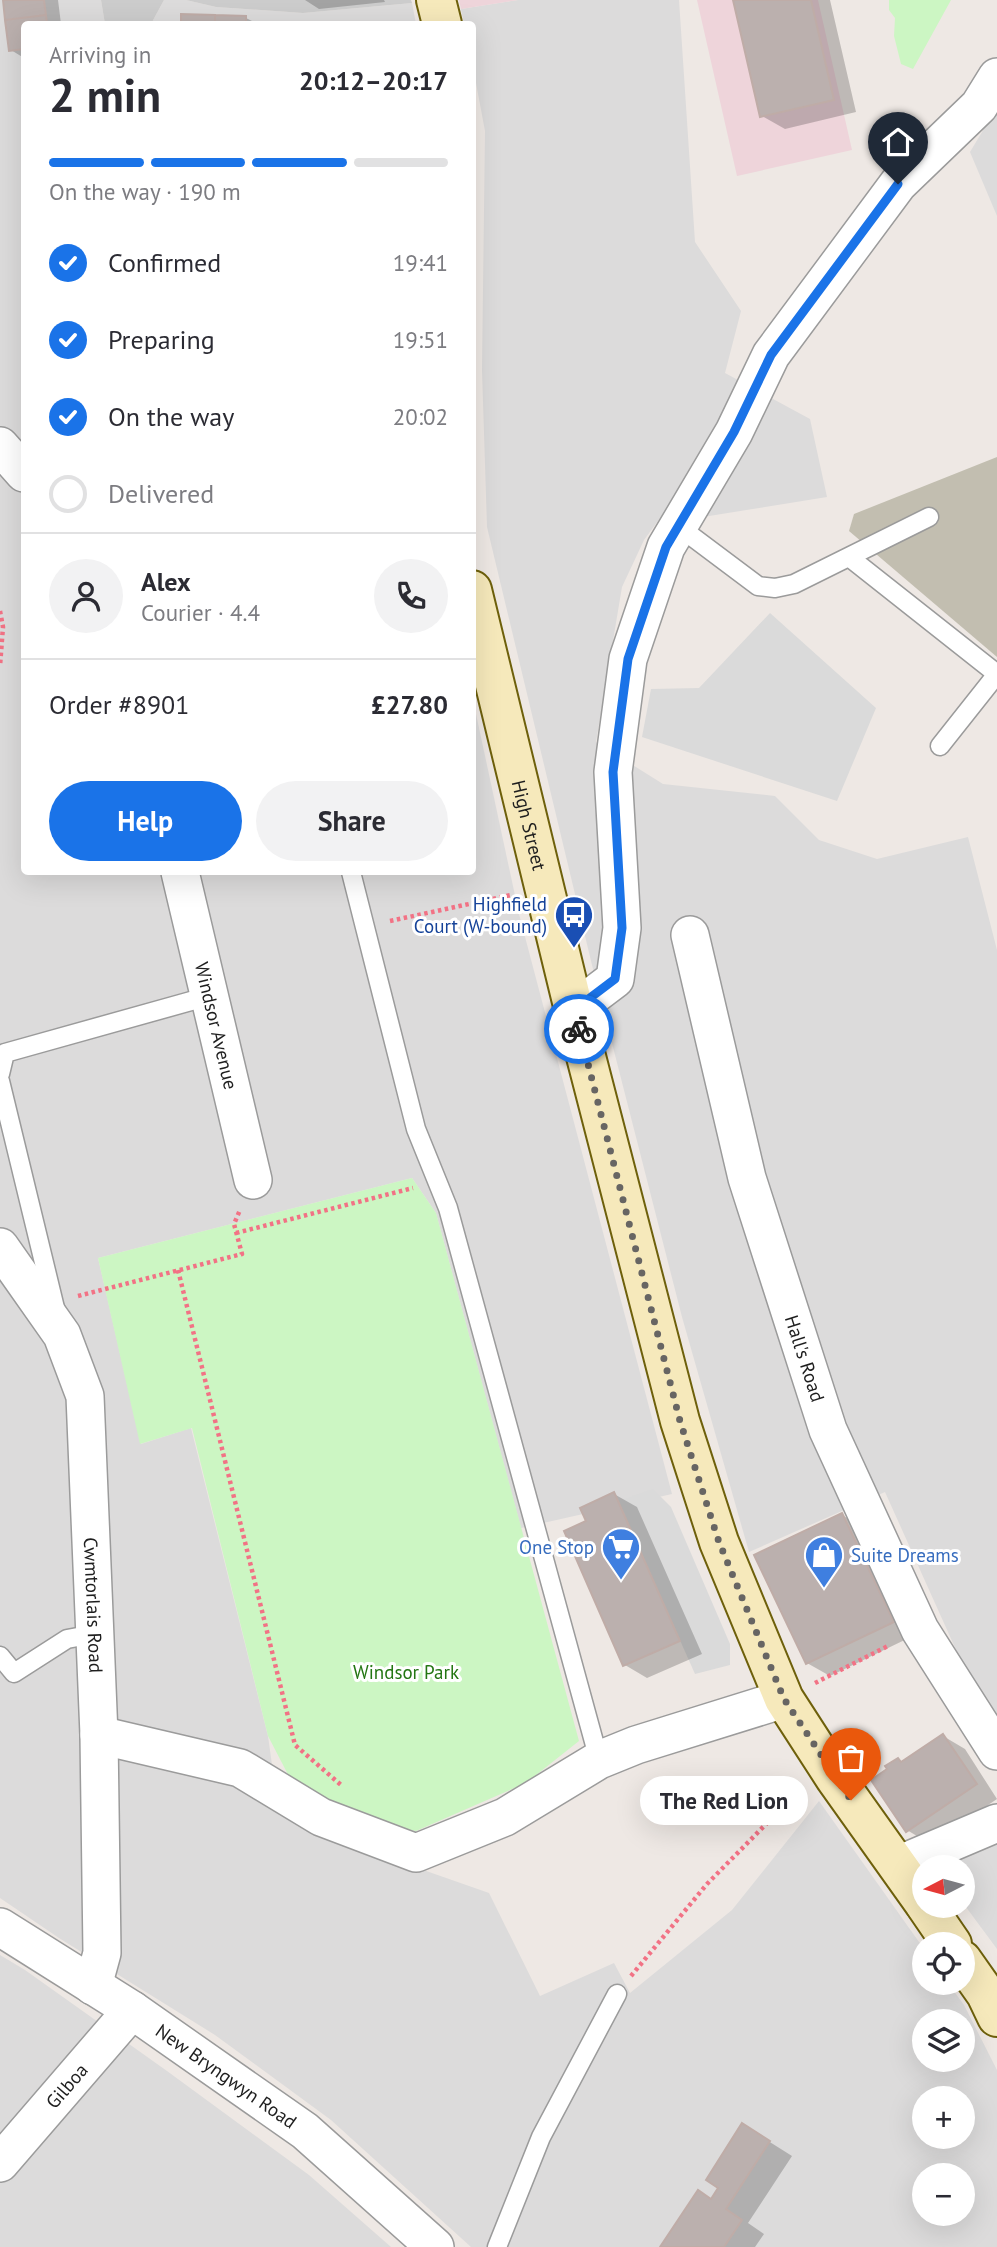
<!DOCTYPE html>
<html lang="en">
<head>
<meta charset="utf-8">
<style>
	body { margin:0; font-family:"PT Sans",sans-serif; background:#f2f2f3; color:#2b2b33; height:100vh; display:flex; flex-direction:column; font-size:26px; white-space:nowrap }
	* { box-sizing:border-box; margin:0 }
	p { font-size:23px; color:#7c7c81 }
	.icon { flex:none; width:38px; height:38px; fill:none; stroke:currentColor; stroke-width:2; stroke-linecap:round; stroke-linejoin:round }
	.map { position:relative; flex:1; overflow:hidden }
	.details { position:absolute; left:21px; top:21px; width:455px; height:854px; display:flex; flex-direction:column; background:#fff; border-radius:7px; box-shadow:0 7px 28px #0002 }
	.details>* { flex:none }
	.needle { width:46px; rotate:264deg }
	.buttons { position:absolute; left:912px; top:1855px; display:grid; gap:14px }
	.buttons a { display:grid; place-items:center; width:63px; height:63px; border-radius:50%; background:#fff; box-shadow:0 7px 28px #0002; font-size:35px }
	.pin { position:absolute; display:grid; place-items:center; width:60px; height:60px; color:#fff; margin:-72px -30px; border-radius:50% 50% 50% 0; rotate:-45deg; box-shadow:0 0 7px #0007 }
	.pin .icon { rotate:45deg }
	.courier { position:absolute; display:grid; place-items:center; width:70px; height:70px; margin:-35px; border:5px solid #1a73e8; border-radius:50%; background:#fff; color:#222; box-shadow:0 2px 9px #0007 }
	.bubble { position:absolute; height:49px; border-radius:24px; background:#fff; box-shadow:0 7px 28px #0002; font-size:23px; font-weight:700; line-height:49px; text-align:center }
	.head em { font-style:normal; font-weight:700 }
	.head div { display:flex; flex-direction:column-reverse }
	.head { display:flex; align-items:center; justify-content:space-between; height:119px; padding:0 28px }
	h1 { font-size:46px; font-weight:700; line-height:52px }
	.bar { display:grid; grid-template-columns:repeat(4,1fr); gap:10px 7px; align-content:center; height:84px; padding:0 28px }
	.bar i { height:9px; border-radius:5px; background:#e1e1e2 }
	.bar .active { background:#1a73e8 }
	.bar p { grid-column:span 4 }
	.line { display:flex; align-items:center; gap:18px; padding:0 28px; border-top:2px solid #e1e1e2 }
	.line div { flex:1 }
	.round { display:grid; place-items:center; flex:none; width:74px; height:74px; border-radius:37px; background:#f2f2f3 }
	ol { padding:0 28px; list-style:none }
	li { display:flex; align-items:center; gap:21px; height:77px }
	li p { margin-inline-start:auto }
	li .icon { padding:7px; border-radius:50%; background:#1a73e8; color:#fff; stroke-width:4 }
	li:last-child { color:#7c7c81 }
	li i { width:38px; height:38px; border:4px solid #e1e1e2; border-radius:50% }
	.button { display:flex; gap:14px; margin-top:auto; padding:14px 28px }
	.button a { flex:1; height:80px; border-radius:42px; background:#1a73e8; color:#fff; font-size:28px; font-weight:700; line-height:80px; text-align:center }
	.button a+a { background:#f2f2f3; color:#2b2b33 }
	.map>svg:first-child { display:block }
	.residential { fill:#dcdbdb; fill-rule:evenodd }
	.commercial { fill:#eed4da }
	.religious { fill:#ccc }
	.construction { fill:#c2beb0 }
	.park { fill:#ccf6c3 }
	.parking { fill:#dadada }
	.shadow { fill:#0003 }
	.building { fill:#bbb0ae; stroke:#bfaca7; stroke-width:2 }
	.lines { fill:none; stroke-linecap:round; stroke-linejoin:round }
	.lane-casing { stroke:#9b9b9b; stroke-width:21 }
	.street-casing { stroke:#9b9b9b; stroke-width:40 }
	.secondary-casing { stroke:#6e600b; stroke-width:42 }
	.path { stroke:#f27285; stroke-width:4.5; stroke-dasharray:3.5 3.5; stroke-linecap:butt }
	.lane { stroke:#fff; stroke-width:18 }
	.street { stroke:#fff; stroke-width:37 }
	.secondary { stroke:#f6e9bb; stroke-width:38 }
	.done { stroke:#676563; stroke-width:7; stroke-dasharray:0 12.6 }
	.route { stroke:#1a73e8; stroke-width:9 }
	.labels { text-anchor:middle; stroke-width:6; stroke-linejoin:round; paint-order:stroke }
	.street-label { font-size:19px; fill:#1e1e1e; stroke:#fff }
	.transit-label { font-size:19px; fill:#164399; stroke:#fff; text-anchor:end }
	.shop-label { font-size:19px; fill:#366cbe; stroke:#fff; text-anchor:end }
	.park-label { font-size:19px; fill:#237612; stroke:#fff }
</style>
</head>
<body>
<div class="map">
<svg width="997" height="2247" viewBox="0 0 997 2247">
	<rect width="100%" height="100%" fill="#eee8e4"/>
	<!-- residential -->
	<path class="residential" d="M 0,0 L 101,0 L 105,24 L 24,24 L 24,872 L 472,872 L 473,700 L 519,914 L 672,1494 L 521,1528 L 436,1213 L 412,1178 L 98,1258 L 141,1444 L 191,1428 L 268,1736 L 277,1801 L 372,1852 L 489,1893 L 540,1996 L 614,1963 L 630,1993 L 732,1910 L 819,1801 L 924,1949 L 924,1983 L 948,1983 L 964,2005 L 997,2070 L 997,2247 L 471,2247 L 331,2120 L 215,2035 L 59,1938 L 0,1898 ZM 924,2021 L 962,2021 L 962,2060 L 924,2060 ZM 924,2098 L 962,2098 L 962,2137 L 924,2137 ZM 924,2175 L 962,2175 L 962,2214 L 924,2214 Z
		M 164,0 L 186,0 L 216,7 L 303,13 L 412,3 L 416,24 L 151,24 Z
		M 518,0 L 679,0 L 695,242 L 741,311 L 725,373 L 810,419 L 827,497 L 703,517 L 669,506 L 644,540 L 622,587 L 596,742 L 663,784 L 775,796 L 819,840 L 877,859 L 968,837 L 997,950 L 997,1725 L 975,1692 L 885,1492 L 749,1552 L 682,1317 L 592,965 L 487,527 L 482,370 L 485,131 L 473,67 L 472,24 L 464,24 L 461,9 Z
		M 997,107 L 997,216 L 970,152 Z
		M 997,1845 L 997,1949 L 963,1903 L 962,1867 L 939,1867 L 947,1853 Z
		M 0,1955 L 25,1970 L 167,2071 L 309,2175 L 391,2247 L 0,2247 Z"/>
	<!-- commercial -->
	<path class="commercial" d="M 459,0 L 518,0 L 461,9 Z
		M 697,0 L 818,0 L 852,150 L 737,176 Z"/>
	<!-- religious -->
	<path class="religious" d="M 101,0 L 164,0 L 151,24 L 105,24 Z
		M 186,0 L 411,0 L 412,3 L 303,13 L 216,7 Z"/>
	<!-- construction -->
	<path class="construction" d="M 997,457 L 997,657 L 849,531 L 854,514 Z"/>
	<!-- park -->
	<path class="park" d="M 889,0 L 951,0 L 913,69 L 901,64 L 894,36 L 895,18 L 889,10 Z
		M 412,1178 L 436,1213 L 579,1741 L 526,1783 L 416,1831 L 372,1823 L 295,1788 L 268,1736 L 192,1428 L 140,1444 L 98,1258 Z"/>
	<!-- parking -->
	<path class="parking" d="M 770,613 L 876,708 L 837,801 L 642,737 L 651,689 L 699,688 Z
		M 653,1489 L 671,1507 L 730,1644 L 730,1665 L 695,1674 L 618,1501 Z"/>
	<!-- shadow -->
	<path class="shadow" d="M 5,0 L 58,0 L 61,24 L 24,24 L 24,58 L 11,50 Z
		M 305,0 L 384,0 L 385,2 L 319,9 Z
		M 735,0 L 830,0 L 856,112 L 785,129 L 762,116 Z
		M 183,16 L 246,18 L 258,24 L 182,24 Z
		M 614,1494 L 637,1507 L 702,1654 L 647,1678 L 625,1665 L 588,1522 Z
		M 842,1515 L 864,1528 L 915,1635 L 830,1676 L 807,1663 Z
		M 943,1736 L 965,1749 L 997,1799 L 930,1844 L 907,1830 L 890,1769 L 898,1760 L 903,1763 Z
		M 765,2139 L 792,2156 L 748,2223 L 764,2234 L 755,2247 L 662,2247 L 712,2200 Z"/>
	<!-- building -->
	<path class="building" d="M 3,0 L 44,0 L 46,15 L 5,20 Z
		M 733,0 L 811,0 L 834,100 L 760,117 Z
		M 181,14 L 215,15 L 215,24 L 181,24 Z
		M 46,15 L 47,24 L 24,24 L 24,49 L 9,51 L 5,20 Z
		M 215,15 L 246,16 L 246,24 L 215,24 Z
		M 614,1492 L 680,1641 L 623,1666 L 564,1531 L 586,1521 L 580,1508 Z
		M 842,1513 L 894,1622 L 806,1664 L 754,1555 Z
		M 943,1734 L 977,1784 L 906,1832 L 871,1780 L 887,1769 L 885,1766 L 898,1758 L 901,1762 Z
		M 742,2123 L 770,2141 L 726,2209 L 742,2220 L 724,2247 L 660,2247 L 698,2190 L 711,2199 L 718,2188 L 706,2180 Z"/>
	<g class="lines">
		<!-- lane casing -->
		<g class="lane-casing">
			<path id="lane" d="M 678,526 L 758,586 L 775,588 L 794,584 L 929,517
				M 849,557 L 997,674 L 940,746
				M 351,872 L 416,1129 L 448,1208 L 599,1760
				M 0,1074 L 5,1053 L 209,996
				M 0,1081 L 55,1308
				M 0,1656 L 14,1673 L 67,1639 L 94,1634
				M 497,2247 L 541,2137 L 617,1994"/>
		</g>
		<!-- street casing -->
		<g class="street-casing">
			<g id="street">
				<path d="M 0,446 L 24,473"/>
				<path id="s1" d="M 180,872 L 253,1180"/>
				<path id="s2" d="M 690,935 L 747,1178 L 828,1430 L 920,1630 L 997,1751"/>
				<path d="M 574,1010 L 615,979 L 622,928 L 613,772 L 628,659 L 666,547 L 734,432 L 771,355 L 898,184 L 979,106 L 997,77"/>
				<path id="s3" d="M 0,1247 L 62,1335 L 85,1396 L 99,1735 L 102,1953 L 93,1986"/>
				<path d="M 99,1735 L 240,1768 L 321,1817 L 416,1853 L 505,1817 L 599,1760 L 636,1745 L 784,1699"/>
				<path d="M 898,1865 L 997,1823"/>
				<path id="s4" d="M 0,1927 L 132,2010 L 305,2131 L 435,2247"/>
				<path id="s5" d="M 0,2163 L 132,2010"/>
			</g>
		</g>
		<!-- secondary casing -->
		<g class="secondary-casing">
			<g id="secondary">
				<path d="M 436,0 L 442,24"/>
				<path id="s6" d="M 472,590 L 574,1010 L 680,1421 L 719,1542 L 784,1699 L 835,1778 L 924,1903"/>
				<path d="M 926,1906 L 952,1944"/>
				<path d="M 962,1960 L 986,1994 L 997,2017"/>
			</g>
		</g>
		<!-- path -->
		<path class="path" d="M 0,611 L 3,627 L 0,666
			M 390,921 L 511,895
			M 236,1233 L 413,1188
			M 178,1270 L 295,1745 L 341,1785
			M 78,1296 L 242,1254 L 234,1224 L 240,1210
			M 815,1683 L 888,1646
			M 631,1976 L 707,1884 L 770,1820 L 805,1798"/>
		<!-- lane -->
		<use href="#lane" class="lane"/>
		<!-- street -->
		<use href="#street" class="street"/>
		<!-- secondary -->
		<use href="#secondary" class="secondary"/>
	</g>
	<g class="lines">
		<!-- done -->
		<path class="done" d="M 579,1029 L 680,1421 L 719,1542 L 784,1699 L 851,1800"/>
		<!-- route -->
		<path class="route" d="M 579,1029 L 574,1010 L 615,979 L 622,928 L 613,772 L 628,659 L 666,547 L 734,432 L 771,355 L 898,184"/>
	</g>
	<!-- icons -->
	<defs>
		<g id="bus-pin" transform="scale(2.0125)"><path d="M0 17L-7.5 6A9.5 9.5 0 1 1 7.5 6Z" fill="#1a4fb4" stroke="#fff"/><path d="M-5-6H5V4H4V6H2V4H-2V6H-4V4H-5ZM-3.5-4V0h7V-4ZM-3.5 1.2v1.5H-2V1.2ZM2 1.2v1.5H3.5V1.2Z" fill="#fff"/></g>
		<g id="supermarket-pin" transform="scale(2.0125)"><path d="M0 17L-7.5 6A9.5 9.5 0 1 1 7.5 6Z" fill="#3f7fe0" stroke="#fff"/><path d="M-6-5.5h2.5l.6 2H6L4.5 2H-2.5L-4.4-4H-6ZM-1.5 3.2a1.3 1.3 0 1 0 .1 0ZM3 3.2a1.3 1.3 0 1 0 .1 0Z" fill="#fff"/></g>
		<g id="shop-pin" transform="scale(2.0125)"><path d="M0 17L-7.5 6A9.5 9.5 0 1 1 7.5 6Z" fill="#3f7fe0" stroke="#fff"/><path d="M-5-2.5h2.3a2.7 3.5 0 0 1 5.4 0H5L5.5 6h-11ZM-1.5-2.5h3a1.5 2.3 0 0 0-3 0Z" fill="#fff"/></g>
	</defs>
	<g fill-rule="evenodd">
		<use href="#bus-pin" x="574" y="915"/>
		<use href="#supermarket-pin" x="621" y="1547"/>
		<use href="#shop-pin" x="824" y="1555"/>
	</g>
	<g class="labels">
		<!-- street labels -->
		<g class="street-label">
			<text dy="7" stroke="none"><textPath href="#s6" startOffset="242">High Street</textPath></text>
			<text dy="7" stroke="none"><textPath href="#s1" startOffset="158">Windsor Avenue</textPath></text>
			<text dy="7" stroke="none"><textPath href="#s2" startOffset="439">Hall's Road</textPath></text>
			<text dy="7" stroke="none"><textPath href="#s3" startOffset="382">Cwmtorlais Road</textPath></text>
			<text dy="7" stroke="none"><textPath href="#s4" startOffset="271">New Bryngwyn Road</textPath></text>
			<text dy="7" stroke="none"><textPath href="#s5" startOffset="102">Gilboa</textPath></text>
		</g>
		<!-- transit labels -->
		<g class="transit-label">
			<text x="547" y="911">Highfield<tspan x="547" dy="22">Court (W-bound)</tspan></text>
		</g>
		<!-- shop labels -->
		<g class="shop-label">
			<text x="594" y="1554">One Stop</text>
			<text x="851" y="1562" text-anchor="start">Suite Dreams</text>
		</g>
		<!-- park labels -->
		<g class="park-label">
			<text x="406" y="1679">Windsor Park</text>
		</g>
	</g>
</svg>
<div class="buttons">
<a><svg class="needle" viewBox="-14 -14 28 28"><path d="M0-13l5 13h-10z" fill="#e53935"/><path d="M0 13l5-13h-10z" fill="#7c7c81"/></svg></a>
<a><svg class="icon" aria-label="locate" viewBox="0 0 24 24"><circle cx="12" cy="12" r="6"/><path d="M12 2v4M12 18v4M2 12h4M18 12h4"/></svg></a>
<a><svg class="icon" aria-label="layers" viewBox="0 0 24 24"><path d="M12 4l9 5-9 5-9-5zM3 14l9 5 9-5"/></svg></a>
<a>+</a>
<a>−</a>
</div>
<div class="pin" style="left:851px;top:1800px;background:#ea580c"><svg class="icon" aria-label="bag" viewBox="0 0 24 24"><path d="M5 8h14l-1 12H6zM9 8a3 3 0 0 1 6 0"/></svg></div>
<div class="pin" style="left:898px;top:184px;background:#1f2937"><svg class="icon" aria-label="home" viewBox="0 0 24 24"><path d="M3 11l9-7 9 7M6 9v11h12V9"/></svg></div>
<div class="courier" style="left:579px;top:1029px"><svg class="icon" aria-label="bike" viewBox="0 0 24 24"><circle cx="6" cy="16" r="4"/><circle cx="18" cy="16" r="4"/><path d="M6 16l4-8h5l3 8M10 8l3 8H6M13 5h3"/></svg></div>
<div class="bubble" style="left:640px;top:1776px;width:168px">The Red Lion</div>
<section class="details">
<div class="head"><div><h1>2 min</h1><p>Arriving in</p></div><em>20:12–20:17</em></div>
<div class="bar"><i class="active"></i><i class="active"></i><i class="active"></i><i></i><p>On the way · 190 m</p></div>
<ol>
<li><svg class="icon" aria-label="check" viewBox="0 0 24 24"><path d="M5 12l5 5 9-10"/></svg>Confirmed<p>19:41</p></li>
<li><svg class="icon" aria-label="check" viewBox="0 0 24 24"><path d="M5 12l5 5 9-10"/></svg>Preparing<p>19:51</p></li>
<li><svg class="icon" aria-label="check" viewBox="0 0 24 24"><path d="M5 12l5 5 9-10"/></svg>On the way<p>20:02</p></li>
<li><i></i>Delivered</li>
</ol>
<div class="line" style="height:126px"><a class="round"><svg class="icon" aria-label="person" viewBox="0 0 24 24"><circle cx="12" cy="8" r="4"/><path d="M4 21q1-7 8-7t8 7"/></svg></a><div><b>Alex</b><p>Courier · 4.4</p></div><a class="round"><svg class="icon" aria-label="phone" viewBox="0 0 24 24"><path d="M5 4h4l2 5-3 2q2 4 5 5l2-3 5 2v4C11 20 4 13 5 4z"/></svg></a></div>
<div class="line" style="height:91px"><div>Order #8901</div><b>£27.80</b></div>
<div class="button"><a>Help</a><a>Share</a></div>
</section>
</div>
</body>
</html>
